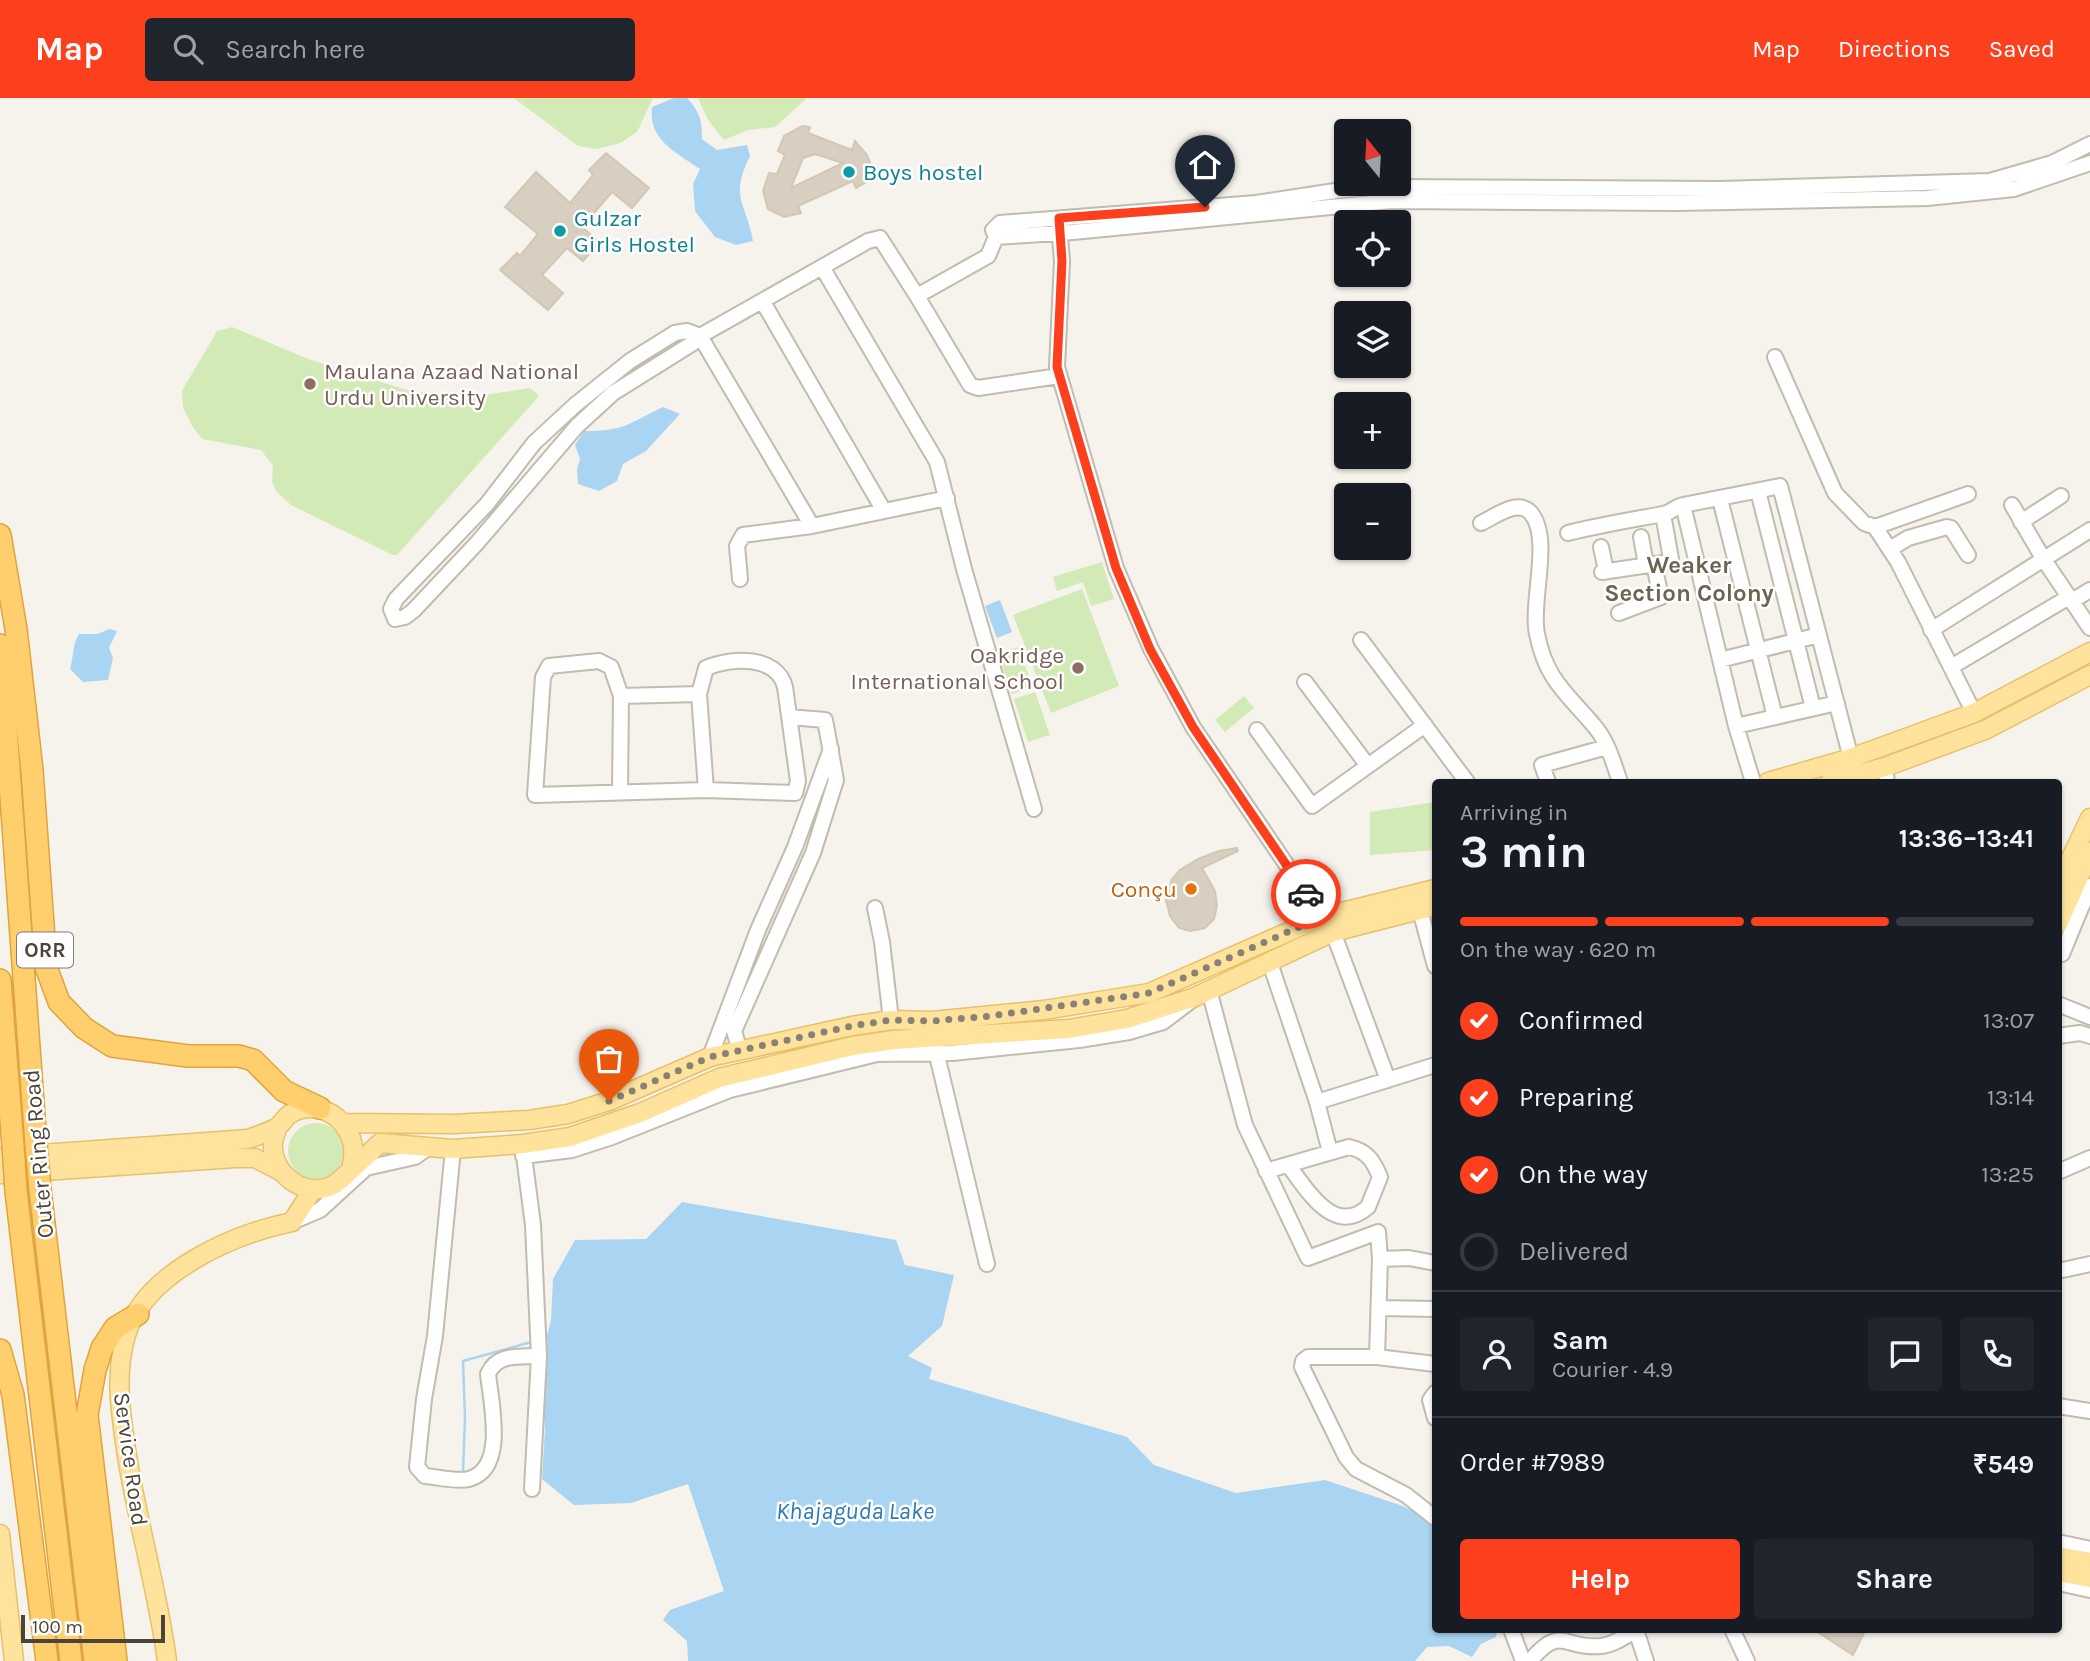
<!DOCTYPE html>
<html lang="en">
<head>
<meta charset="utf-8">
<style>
	body { margin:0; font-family:Karla,sans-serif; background:#20242c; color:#f1f3f6; height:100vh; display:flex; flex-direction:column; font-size:26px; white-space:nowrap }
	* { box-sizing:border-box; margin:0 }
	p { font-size:23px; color:#9ea1a6 }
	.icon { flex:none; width:38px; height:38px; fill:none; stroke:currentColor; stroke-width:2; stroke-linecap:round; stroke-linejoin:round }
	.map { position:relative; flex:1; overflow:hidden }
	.sheet { position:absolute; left:1432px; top:681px; width:630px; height:854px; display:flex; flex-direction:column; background:#171b24; border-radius:7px; box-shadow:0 2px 5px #0004 }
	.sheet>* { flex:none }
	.needle { width:46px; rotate:342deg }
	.buttons { position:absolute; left:1334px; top:21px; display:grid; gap:14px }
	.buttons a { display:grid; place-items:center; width:77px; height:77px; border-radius:7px; background:#171b24; box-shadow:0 2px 5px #0004; font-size:35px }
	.scale { position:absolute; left:21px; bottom:18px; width:144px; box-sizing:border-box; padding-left:7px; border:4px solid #4b4439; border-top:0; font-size:19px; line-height:24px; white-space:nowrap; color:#4b4439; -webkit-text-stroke:5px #fff; paint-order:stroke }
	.pin { position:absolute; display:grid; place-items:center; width:60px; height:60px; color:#fff; margin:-72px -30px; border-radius:50% 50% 50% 0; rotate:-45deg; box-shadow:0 0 7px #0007 }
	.pin .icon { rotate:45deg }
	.courier { position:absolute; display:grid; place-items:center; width:70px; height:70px; margin:-35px; border:5px solid #fc3f1d; border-radius:50%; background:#fff; color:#222; box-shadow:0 2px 9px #0007 }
	.headline em { font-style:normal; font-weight:700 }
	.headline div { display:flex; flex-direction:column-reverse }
	.headline { display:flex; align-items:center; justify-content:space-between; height:119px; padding:0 28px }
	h1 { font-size:46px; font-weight:700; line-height:52px }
	.bar { display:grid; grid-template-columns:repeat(4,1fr); gap:10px 7px; align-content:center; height:84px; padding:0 28px }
	.bar i { height:9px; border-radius:5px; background:#363941 }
	.bar .active { background:#fc3f1d }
	.bar p { grid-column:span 4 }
	.line { display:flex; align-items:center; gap:18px; padding:0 28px; border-top:2px solid #363941 }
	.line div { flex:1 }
	.round { display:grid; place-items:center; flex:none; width:74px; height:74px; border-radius:7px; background:#20242c }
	ol { padding:0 28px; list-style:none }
	li { display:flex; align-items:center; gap:21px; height:77px }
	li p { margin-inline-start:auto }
	li .icon { padding:7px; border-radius:50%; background:#fc3f1d; color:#fff; stroke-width:4 }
	li:last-child { color:#9ea1a6 }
	li i { width:38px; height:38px; border:4px solid #363941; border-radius:50% }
	.action { display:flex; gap:14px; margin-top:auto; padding:14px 28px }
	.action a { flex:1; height:80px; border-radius:7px; background:#fc3f1d; color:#fff; font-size:28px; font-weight:700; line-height:80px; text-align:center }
	.action a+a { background:#20242c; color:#f1f3f6 }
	header { display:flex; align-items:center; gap:42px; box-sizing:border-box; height:98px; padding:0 35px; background:#fc3f1d; color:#fff }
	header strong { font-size:33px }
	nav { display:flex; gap:38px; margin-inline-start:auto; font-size:24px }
	.search { width:490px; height:63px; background:#20242c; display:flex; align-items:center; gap:18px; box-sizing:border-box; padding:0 24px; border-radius:7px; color:#9ea1a6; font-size:26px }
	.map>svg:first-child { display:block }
	.green { fill:#d2eab5 }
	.water { fill:#a9d4f2 }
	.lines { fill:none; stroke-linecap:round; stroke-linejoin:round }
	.stream { stroke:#a9d4f2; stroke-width:2.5 }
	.building { fill:#d8cfc1; stroke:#d3c7b4; stroke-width:2; fill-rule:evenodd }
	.minor-casing { stroke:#c2bbae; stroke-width:18 }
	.major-casing { stroke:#e6c16a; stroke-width:21 }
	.highway-casing { stroke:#e0a43c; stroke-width:24 }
	.minor { stroke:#fff; stroke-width:14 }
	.major { stroke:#ffe39c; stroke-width:18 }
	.highway { stroke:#ffcf6e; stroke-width:21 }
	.highway-bridge-casing { stroke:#e0a43c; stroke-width:24; stroke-linecap:butt }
	.highway-bridge { stroke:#ffcf6e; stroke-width:21 }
	.done { stroke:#878178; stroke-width:7; stroke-dasharray:0 12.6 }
	.route { stroke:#fc3f1d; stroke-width:9 }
	.culture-dot { fill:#0f9aa8; stroke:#fff; stroke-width:2.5 }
	.education-dot { fill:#8d6e63; stroke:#fff; stroke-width:2.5 }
	.food-dot { fill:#e8710a; stroke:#fff; stroke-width:2.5 }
	.labels { text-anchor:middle; stroke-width:5; stroke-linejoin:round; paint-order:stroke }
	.shield { fill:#fff; stroke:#817c74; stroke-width:2 }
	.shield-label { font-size:21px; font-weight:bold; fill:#4b4439 }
	.culture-label { font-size:23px; fill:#0d838f; stroke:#fff; text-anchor:start }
	.education-label { font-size:23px; fill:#785e54; stroke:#fff; text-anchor:start }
	.food-label { font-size:23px; fill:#c56008; stroke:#fff; text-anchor:end }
	.street-label { font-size:23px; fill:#4b4439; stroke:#fff }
	.neighbourhood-label { font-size:24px; font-weight:bold; fill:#6e6250; stroke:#fff }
	.water-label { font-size:24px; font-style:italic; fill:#2e7ab2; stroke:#fff }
</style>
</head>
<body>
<header>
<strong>Map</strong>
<div class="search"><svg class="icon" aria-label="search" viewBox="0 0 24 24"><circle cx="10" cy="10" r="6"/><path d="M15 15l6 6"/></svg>Search here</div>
<nav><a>Map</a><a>Directions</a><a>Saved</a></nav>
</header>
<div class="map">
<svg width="2090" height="1563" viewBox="0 0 2090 1563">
	<rect width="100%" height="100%" fill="#f6f3ec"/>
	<!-- green -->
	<path class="green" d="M 514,0 L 653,0 L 637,34 L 620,45 L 597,51 L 578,48 Z
		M 698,0 L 807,0 L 775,29 L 748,32 L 724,42 L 708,22 Z
		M 232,229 L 308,261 L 413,294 L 485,297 L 530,290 L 539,298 L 397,457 L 393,457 L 291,407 L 276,393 L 272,384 L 273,368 L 261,352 L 202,341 L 192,328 L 183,309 L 182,293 L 217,233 Z
		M 1102,464 L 1114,501 L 1091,508 L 1083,484 L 1057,493 L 1053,479 Z
		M 1082,491 L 1119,588 L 1051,615 L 1013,517 Z
		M 1018,549 L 1033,589 L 1012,596 L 998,556 Z
		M 1035,594 L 1050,637 L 1028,644 L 1014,601 Z
		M 1244,598 L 1254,610 L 1225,634 L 1215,622 Z
		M 1435,704 L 1435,752 L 1370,757 L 1370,714 Z
		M288 1053a28 28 0 1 1 56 0a28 28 0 1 1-56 0Z"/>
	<!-- water -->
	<path class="water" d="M 674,0 L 687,0 C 700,14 702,23 702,41 L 717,52 L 747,47 L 750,58 C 729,101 746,103 753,143 L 736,147 L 715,139 L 695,113 L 693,86 L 700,71 C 676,54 648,42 652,9 Z
		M 663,309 L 680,316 L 646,353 L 623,366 L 617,383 L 599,393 L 578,386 L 577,371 L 580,361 L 575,347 L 584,333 C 626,333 627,326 663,309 Z
		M 1000,502 L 1012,534 L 997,540 L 985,508 Z
		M 109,531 L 117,533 L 109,550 L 113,560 L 108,582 L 83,584 L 70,571 C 74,558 72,547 79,536 L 98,536 Z
		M 682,1104 L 896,1142 L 905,1167 L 954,1177 L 942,1228 L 908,1258 L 932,1270 L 929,1281 L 1127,1339 L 1154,1367 L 1236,1395 L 1325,1382 L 1403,1408 L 1435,1425 L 1435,1531 L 1497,1531 L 1496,1539 L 1481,1546 L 1472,1559 L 1449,1548 L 1427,1549 L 1415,1563 L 688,1563 L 687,1543 L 663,1522 L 670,1512 L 724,1493 L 688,1386 L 631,1405 L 574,1407 L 542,1381 L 545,1331 L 540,1263 L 551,1223 L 553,1181 L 575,1142 L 646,1141 Z"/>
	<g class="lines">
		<!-- stream -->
		<path class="stream" d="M 463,1374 L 465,1320 L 463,1263 L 535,1243"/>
	</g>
	<!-- building -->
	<path class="building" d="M 802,28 L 810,29 L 808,35 L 852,52 L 855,43 L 867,57 L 873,72 L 866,84 L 856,90 L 853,83 L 798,108 L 801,115 L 784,119 L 768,111 L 763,93 L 769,75 L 777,76 L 785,57 L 778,53 L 784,38 ZM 815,56 L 843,65 L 791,90 L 803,60 Z
		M 606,55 L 649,90 L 632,110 L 612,94 L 582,129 L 599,144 L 583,163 L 567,150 L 542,177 L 563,195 L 548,212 L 500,172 L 517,155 L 520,158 L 538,136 L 505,109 L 536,74 L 570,105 L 593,77 L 589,72 Z
		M 1237,750 L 1238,753 L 1202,770 L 1215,793 L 1217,808 L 1214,821 L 1205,830 L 1190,833 L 1179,830 L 1170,818 L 1166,802 L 1172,781 L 1180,772 L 1198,761 L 1219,753 Z
		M 1813,1531 L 1866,1531 L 1853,1557 Z"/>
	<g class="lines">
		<!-- minor casing -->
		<g class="minor-casing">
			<path id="minor" d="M 1059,127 L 1062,163 L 1057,269 L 1116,470 L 1151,551 L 1193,629 L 1322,819
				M 996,139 L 1073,134 L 1392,103 L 1676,105 L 1927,100 L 2014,91 L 2090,65
				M 822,169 L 937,364 L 964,471 L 1034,711
				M 917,198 L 970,287 L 978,290 L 1059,278
				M 763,204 L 884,413
				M 1775,259 L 1835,395 L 1864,425 L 1875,429
				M 1758,393 L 1813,610
				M 1968,396 L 1875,429 L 1898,464 L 1974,615
				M 1720,401 L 1775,619
				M 2012,407 L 2044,462 L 2090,530
				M 2021,424 L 2061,398
				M 1481,425 C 1494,419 1517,401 1530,414 C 1553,439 1530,503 1537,536 C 1546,583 1568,596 1596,630 C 1608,645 1614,666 1620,684
				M 812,428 L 700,238 L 687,233 L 675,235 L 630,263 L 575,307 L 534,345 L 487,406 L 396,501 L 391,511 L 395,521 L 405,519 L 414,512 L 477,445 L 577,328 L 613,295 L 693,245 L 700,238 L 868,143 L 880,140 L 917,198 L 988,158 L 996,139 L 993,132 L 1000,125 L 1256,105 L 1335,93 L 1390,89 L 1720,91 L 1990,83 L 2052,65 L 2090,46
				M 1568,435 C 1600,427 1631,422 1663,416 C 1671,415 1674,409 1683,407
				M 1641,439 L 1646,467
				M 1601,449 L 1606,473
				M 1890,451 L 1908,440 L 1947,429 L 1951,430 L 1968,457
				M 1602,474 L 1669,464 L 1671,461 L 1663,416
				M 740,481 L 737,448 L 743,437 L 812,428 L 947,400
				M 2072,503 L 2090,492
				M 1619,515 L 1661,499 L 1654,467
				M 1931,532 L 2090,432
				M 1361,542 L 1467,684
				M 1720,562 L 1819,537
				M 1951,569 L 2069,499
				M 1305,584 L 1368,668
				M 621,598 L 699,596 L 706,692 L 795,695 L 798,683 L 785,589 C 777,557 731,559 706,570 L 699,596
				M 789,619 L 825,622
				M 1736,628 L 1837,605
				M 1257,632 L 1312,708 L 1425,627
				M 1885,669 L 1887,684
				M 1548,684 L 1542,667 L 1607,649
				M 1753,684 L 1736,628 L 1683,407 L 1780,388 L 1853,668
				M 620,694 L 621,598 L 611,569 L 599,563 L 549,568 L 543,579 L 535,697 L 706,692
				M 875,810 L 882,844 L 891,922
				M 1420,812 L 1435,868
				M 1333,834 L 1388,982
				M 2062,856 L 2090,788
				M 1270,865 L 1317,1004 L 1330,1054
				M 1209,892 L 1245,1027 L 1308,1160 L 1378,1134 L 1380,1161 L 1377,1259
				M 2058,906 L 2090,919
				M 2058,938 L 2080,935 L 2090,938
				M 935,949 L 987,1166
				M 740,953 L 734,933 L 813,755 L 836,682 L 825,622
				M 710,959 L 758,832 L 795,749 L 831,651
				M 1317,1004 L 1435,967
				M 523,1050 L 533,1127 L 539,1258
				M 453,1051 L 435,1238 L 424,1301 L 417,1369 L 425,1378 C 438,1379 456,1384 469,1381 C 507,1371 491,1305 488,1276 C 497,1255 519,1259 539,1258 L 532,1391
				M 523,1058 L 572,1052 L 612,1039 L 730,992 L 877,956 L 952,955 L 1079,942 L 1129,934 L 1163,924 L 1192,902
				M 1266,1073 L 1349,1049 C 1367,1053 1373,1062 1380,1079 L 1368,1109 C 1333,1139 1307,1091 1288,1067
				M 2058,1074 L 2090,1060
				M 292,1124 L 320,1112 L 366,1070 L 415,1059 L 429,1049
				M 1380,1161 L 1409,1160 L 1435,1165
				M 2058,1173 L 2090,1166
				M 1379,1210 L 1435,1211
				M 1435,1266 L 1377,1259 L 1308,1259 L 1303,1263 L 1302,1269 L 1346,1359 L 1356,1371 L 1406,1397 L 1435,1420
				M 1435,1295 L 1430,1302 L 1435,1320
				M 2058,1308 L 2090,1313
				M 2058,1444 L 2090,1451
				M 2058,1485 L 2090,1492
				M 1511,1531 L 1523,1563
				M 1732,1531 L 1747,1563
				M 1636,1532 L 1646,1563
				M 1530,1563 C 1562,1525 1564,1552 1601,1548 C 1614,1547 1627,1537 1638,1531"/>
		</g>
		<!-- major casing -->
		<g class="major-casing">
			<path id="major" d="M 1768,684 L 1851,660 L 1974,615 L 2090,554
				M 1830,684 L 1885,669 L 1985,632 L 2090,577
				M 2058,787 L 2090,720
				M 2058,826 L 2090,754
				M 343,1025 L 454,1026 L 529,1022 L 568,1016 L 609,1003 L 710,959 L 852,928 L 891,922 L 932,923 L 1044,912 L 1149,895 L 1322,819 L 1435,791
				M 0,1059 L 248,1041 C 257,1038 266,1035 274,1031 C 281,1028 284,1020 290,1016 C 308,1005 330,1010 343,1026 C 355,1041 355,1055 351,1072 C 344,1078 338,1086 329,1089 C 302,1099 271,1074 273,1046 C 273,1041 276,1035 277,1030
				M 351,1072 L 380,1045 L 453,1051 L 523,1046 L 570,1039 L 640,1015 L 719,980 L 853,948 L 894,942 L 1069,931 L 1127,921 L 1195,899 L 1333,834 L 1435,808
				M 0,1076 L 235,1060 L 255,1060 L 282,1074
				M 0,1436 L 14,1563
				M 2058,1458 L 2090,1464
				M 2058,1474 L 2090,1480
				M 167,1563 C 158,1494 138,1427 127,1358 C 121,1317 114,1278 126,1237 C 145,1174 234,1136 292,1124 L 313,1091"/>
		</g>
		<!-- highway casing -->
		<g class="highway-casing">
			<path id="highway" d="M 0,437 L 16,531 L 32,672 L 46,869 L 59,904 L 84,930 L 112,948 L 188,958 L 239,958 L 253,962 L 284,993 L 320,1010
				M 0,547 L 36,1046
				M 0,882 L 13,1048
				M 40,1091 L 95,1563
				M 16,1093 L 71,1563
				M 0,1252 L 13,1297 L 47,1563
				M 116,1563 L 87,1317 L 95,1272 L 102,1250 L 115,1230 L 138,1216"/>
		</g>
		<!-- minor -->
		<use href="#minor" class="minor"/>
		<!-- major -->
		<use href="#major" class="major"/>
		<!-- highway -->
		<use href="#highway" class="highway"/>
		<!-- highway-bridge casing -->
		<g class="highway-bridge-casing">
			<path id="highway-bridge" d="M 36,1046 L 40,1091
				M 13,1048 L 16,1093"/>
		</g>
		<!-- highway-bridge -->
		<use href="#highway-bridge" class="highway-bridge"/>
	</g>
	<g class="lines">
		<!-- done -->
		<path class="done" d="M 609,1003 L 710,959 L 852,928 L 891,922 L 932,923 L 991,918 L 1149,895 L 1322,819 L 1306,796"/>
		<!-- route -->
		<path class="route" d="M 1205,109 L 1059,120 L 1062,163 L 1057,269 L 1116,470 L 1150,551 L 1193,629 L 1306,796"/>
	</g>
	<!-- markers -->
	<g class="culture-dot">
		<circle cx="849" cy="74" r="7"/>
		<circle cx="560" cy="133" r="7"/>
	</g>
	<g class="education-dot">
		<circle cx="310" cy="286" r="7"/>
		<circle cx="1078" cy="570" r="7"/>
	</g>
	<circle class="food-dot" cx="1191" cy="791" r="7"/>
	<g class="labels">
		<!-- shield labels -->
		<rect class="shield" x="17" y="834.5" width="56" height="35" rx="5"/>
		<g class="shield-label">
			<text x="45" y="859">ORR</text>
		</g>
		<!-- culture labels -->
		<g class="culture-label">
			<text x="863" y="82">Boys hostel</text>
			<text x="574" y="128">Gulzar<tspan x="574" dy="26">Girls Hostel</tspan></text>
		</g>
		<!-- education labels -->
		<g class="education-label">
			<text x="324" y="281">Maulana Azaad National<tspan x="324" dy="26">Urdu University</tspan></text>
			<text x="1064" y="565" text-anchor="end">Oakridge<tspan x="1064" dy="26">International School</tspan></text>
		</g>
		<!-- food labels -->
		<g class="food-label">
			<text x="1177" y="799">Conçu</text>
		</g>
		<!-- street labels -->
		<g class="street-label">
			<text transform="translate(38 1056) rotate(-95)" y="8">Outer Ring Road</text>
			<text transform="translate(131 1361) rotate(82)" y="8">Service Road</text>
		</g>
		<!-- neighbourhood labels -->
		<g class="neighbourhood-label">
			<text x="1689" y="475">Weaker<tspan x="1689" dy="28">Section Colony</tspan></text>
		</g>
		<!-- water labels -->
		<g class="water-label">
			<text x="855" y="1421">Khajaguda Lake</text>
		</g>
	</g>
</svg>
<div class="buttons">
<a><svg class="needle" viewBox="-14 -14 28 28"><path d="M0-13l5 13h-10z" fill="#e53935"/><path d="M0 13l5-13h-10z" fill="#9ea1a6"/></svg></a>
<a><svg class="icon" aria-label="locate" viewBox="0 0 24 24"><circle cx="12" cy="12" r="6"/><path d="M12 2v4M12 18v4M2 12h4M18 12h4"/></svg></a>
<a><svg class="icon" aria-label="layers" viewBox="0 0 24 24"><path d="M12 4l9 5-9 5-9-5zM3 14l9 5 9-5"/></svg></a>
<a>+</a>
<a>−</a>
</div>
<div class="scale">100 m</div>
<div class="pin" style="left:609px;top:1003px;background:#ea580c"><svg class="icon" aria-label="bag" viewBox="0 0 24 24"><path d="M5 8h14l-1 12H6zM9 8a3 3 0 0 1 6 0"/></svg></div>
<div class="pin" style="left:1205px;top:109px;background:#1f2937"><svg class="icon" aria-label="home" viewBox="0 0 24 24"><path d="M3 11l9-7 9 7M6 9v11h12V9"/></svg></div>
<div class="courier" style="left:1306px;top:796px"><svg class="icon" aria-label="car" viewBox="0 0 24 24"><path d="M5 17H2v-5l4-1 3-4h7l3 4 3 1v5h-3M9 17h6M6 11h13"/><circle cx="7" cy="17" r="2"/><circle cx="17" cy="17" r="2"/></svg></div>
<section class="sheet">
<div class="headline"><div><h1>3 min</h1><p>Arriving in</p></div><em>13:36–13:41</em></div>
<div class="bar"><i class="active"></i><i class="active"></i><i class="active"></i><i></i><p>On the way · 620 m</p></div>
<ol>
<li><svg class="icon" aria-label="check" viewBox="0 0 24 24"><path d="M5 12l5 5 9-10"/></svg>Confirmed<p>13:07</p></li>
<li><svg class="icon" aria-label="check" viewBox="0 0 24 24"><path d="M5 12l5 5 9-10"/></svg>Preparing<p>13:14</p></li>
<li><svg class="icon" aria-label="check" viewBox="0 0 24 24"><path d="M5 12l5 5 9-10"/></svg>On the way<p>13:25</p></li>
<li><i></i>Delivered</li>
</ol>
<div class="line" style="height:126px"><a class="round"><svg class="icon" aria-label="person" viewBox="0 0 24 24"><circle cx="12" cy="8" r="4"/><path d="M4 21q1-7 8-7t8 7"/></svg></a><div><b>Sam</b><p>Courier · 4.9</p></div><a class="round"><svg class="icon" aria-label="chat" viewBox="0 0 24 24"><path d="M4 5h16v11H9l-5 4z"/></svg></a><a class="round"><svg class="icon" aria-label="phone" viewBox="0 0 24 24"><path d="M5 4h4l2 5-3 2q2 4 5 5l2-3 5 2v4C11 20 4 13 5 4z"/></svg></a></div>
<div class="line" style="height:91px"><div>Order #7989</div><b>₹549</b></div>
<div class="action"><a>Help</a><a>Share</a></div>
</section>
</div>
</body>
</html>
